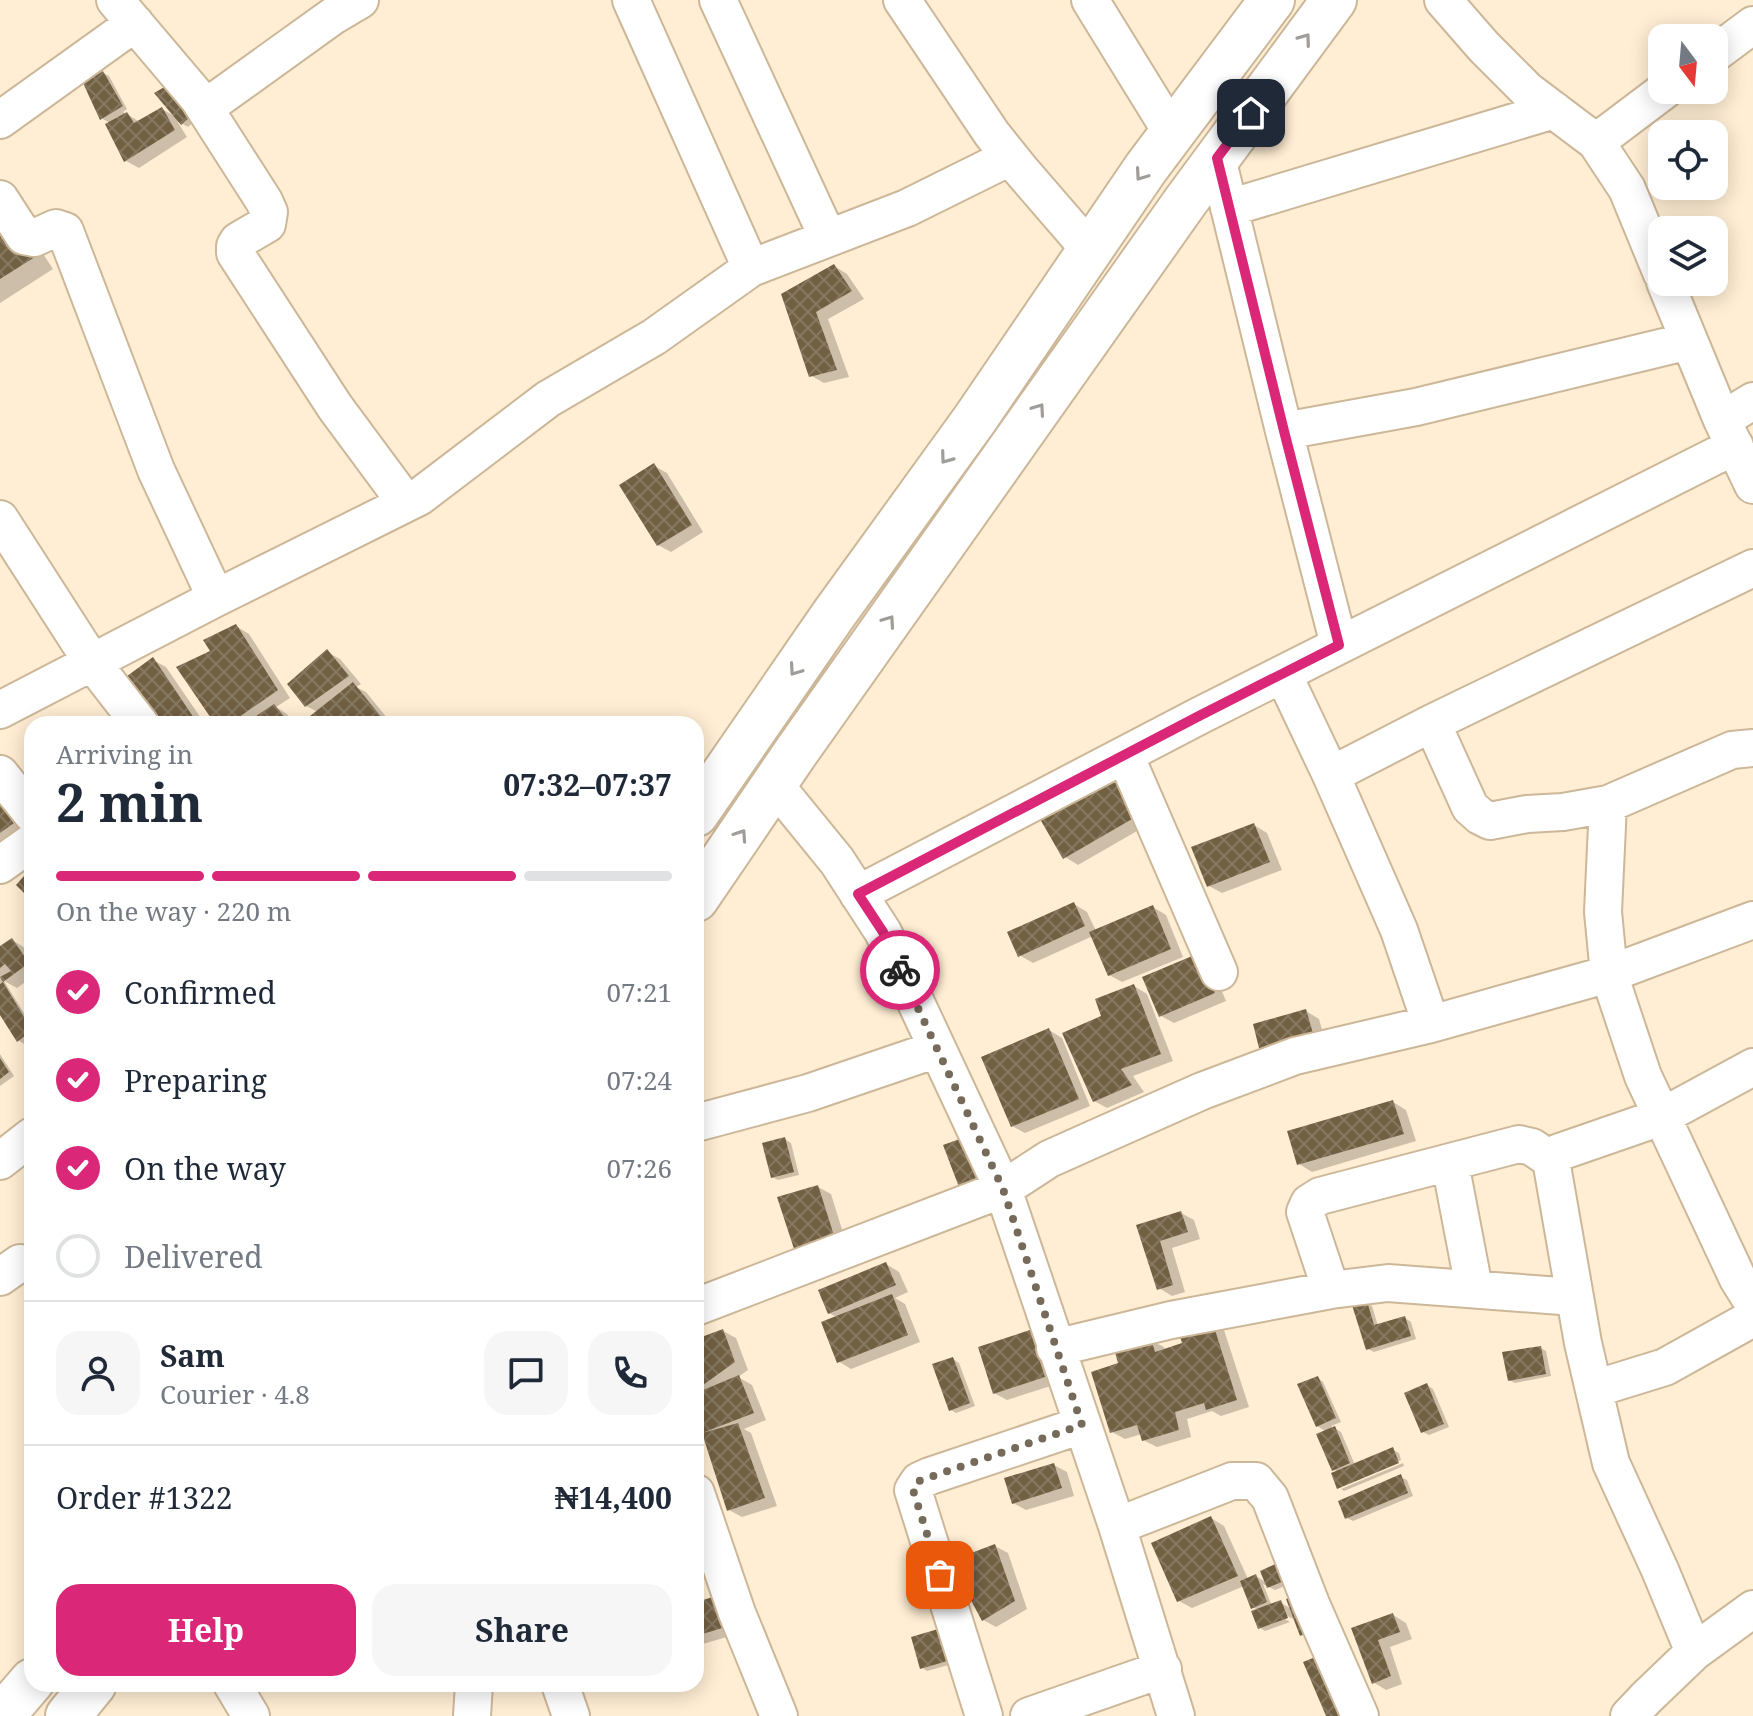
<!DOCTYPE html>
<html lang="en">
<head>
<meta charset="utf-8">
<style>
	body { margin:0; font-family:"Noto Serif",serif; background:#f6f6f7; color:#1f2937; height:100vh; display:flex; flex-direction:column; font-size:30px; white-space:nowrap }
	* { box-sizing:border-box; margin:0 }
	p { font-size:26px; color:#747a83 }
	.icon { flex:none; width:44px; height:44px; fill:none; stroke:currentColor; stroke-width:2; stroke-linecap:round; stroke-linejoin:round }
	.map { position:relative; flex:1; overflow:hidden }
	.details { position:absolute; left:24px; top:716px; width:680px; height:976px; display:flex; flex-direction:column; background:#fff; border-radius:24px; box-shadow:0 4px 20px #0003 }
	.details>* { flex:none }
	.needle { width:52px; rotate:164deg }
	.tools { position:absolute; left:1648px; top:24px; display:grid; gap:16px }
	.tools a { display:grid; place-items:center; width:80px; height:80px; border-radius:16px; background:#fff; box-shadow:0 4px 20px #0003; font-size:40px }
	.pin { position:absolute; display:grid; place-items:center; width:68px; height:68px; color:#fff; margin:-34px; border-radius:16px; box-shadow:0 4px 12px #0006 }
	.courier { position:absolute; display:grid; place-items:center; width:80px; height:80px; margin:-40px; border:6px solid #db2777; border-radius:50%; background:#fff; color:#222; box-shadow:0 2px 10px #0007 }
	.summary em { font-style:normal; font-weight:700 }
	.summary div { display:flex; flex-direction:column-reverse }
	.summary { display:flex; align-items:center; justify-content:space-between; height:136px; padding:0 32px }
	h1 { font-size:52px; font-weight:700; line-height:60px }
	.bar { display:grid; grid-template-columns:repeat(4,1fr); gap:12px 8px; align-content:center; height:96px; padding:0 32px }
	.bar i { height:10px; border-radius:6px; background:#e0e1e3 }
	.bar .selected { background:#db2777 }
	.bar p { grid-column:span 4 }
	.line { display:flex; align-items:center; gap:20px; padding:0 32px; border-top:2px solid #e0e1e3 }
	.line div { flex:1 }
	.round { display:grid; place-items:center; flex:none; width:84px; height:84px; border-radius:24px; background:#f6f6f7 }
	ol { padding:0 32px; list-style:none }
	li { display:flex; align-items:center; gap:24px; height:88px }
	li p { margin-inline-start:auto }
	li .icon { padding:8px; border-radius:50%; background:#db2777; color:#fff; stroke-width:4 }
	li:last-child { color:#747a83 }
	li i { width:44px; height:44px; border:4px solid #e0e1e3; border-radius:50% }
	.button { display:flex; gap:16px; margin-top:auto; padding:16px 32px }
	.button a { flex:1; height:92px; border-radius:24px; background:#db2777; color:#fff; font-size:32px; font-weight:700; line-height:92px; text-align:center }
	.button a+a { background:#f6f6f7; color:#1f2937 }
	.map>svg:first-child { display:block }
	.shadow { fill:#0003; fill-rule:evenodd }
	.building { fill:url(#building-cross-hatch) }
	.lines { fill:none; stroke-linecap:round; stroke-linejoin:round }
	.street-casing { stroke:#ccb798; stroke-width:40 }
	.primary-casing { stroke:#ccb798; stroke-width:48 }
	.street { stroke:#fff; stroke-width:36 }
	.primary { stroke:#fff; stroke-width:44 }
	.oneway { stroke:#a09d98 }
	.done { stroke:#766b5a; stroke-width:8; stroke-dasharray:0 14.4 }
	.route { stroke:#db2777; stroke-width:10 }
</style>
</head>
<body>
<div class="map">
<svg width="1753" height="1716" viewBox="0 0 1753 1716">
	<defs>
		<pattern id="building-cross-hatch" width="8" height="8" patternUnits="userSpaceOnUse" patternTransform="scale(2)"><rect width="8" height="8" fill="#726043"/><path d="M0 0l8 8M0 8l8-8" fill="none" stroke="#867861"/></pattern>
	</defs>
	<rect width="100%" height="100%" fill="#ffeed4"/>
	<!-- shadow -->
	<path class="shadow" d="M 103,73 L 109,76 L 127,109 L 123,112 L 140,122 L 162,109 L 176,117 L 204,112 L 188,127 L 177,121 L 187,137 L 139,168 L 126,161 L 108,125 L 110,123 L 101,118 Z
		M 0,206 L 19,217 L 53,269 L 0,303 Z
		M 834,266 L 847,274 L 864,299 L 828,319 L 849,377 L 824,383 L 810,375 L 783,295 Z
		M 654,466 L 667,473 L 703,532 L 671,552 L 658,545 Z
		M 236,626 L 249,634 L 290,698 L 276,707 L 287,714 L 295,724 L 217,724 L 213,652 Z
		M 327,652 L 340,659 L 361,684 L 356,687 L 366,692 L 392,724 L 320,724 L 318,712 L 306,706 Z
		M 153,660 L 166,667 L 205,724 L 151,724 Z
		M 1117,778 L 1151,823 L 1078,865 L 1065,857 Z
		M 0,805 L 11,811 L 26,831 L 0,874 Z
		M 1254,825 L 1267,833 L 1282,870 L 1222,893 L 1209,886 Z
		M 1074,904 L 1087,912 L 1096,931 L 1153,907 L 1166,915 L 1183,957 L 1122,982 L 1109,975 L 1093,936 L 1033,963 L 1019,955 Z
		M 12,940 L 25,948 L 32,958 L 32,977 L 17,988 L 4,981 L 32,1026 L 32,1038 L 24,1044 L 18,1040 L 0,1011 L 0,987 L 2,985 L 0,983 L 0,949 Z
		M 1210,963 L 1226,1001 L 1174,1023 L 1161,1016 Z
		M 1134,986 L 1147,994 L 1173,1061 L 1133,1076 L 1144,1092 L 1107,1108 L 1094,1101 L 1103,1017 Z
		M 1306,1011 L 1319,1019 L 1326,1044 L 1275,1058 Z
		M 1049,1030 L 1062,1038 L 1090,1106 L 1025,1133 L 1012,1126 Z
		M 0,1054 L 14,1076 L 0,1086 Z
		M 1393,1102 L 1406,1110 L 1416,1141 L 1312,1172 L 1299,1164 Z
		M 785,1139 L 791,1143 L 799,1175 L 778,1180 L 772,1177 Z
		M 818,1187 L 831,1194 L 849,1252 L 798,1257 Z
		M 1181,1213 L 1194,1220 L 1200,1239 L 1172,1248 L 1185,1292 L 1172,1296 L 1159,1288 L 1139,1226 Z
		M 886,1264 L 899,1272 L 908,1292 L 895,1298 L 905,1304 L 920,1342 L 851,1369 L 838,1361 L 838,1318 L 829,1313 Z
		M 1366,1303 L 1372,1306 L 1378,1326 L 1405,1318 L 1411,1322 L 1416,1339 L 1374,1352 L 1368,1349 Z
		M 1223,1327 L 1249,1407 L 1221,1416 L 1212,1411 L 1187,1419 L 1191,1437 L 1157,1447 L 1143,1440 L 1142,1434 L 1125,1439 L 1112,1432 L 1121,1365 L 1150,1340 L 1164,1347 L 1165,1351 L 1185,1344 L 1180,1329 Z
		M 723,1331 L 736,1338 L 748,1370 L 738,1377 L 752,1385 L 766,1420 L 744,1429 L 751,1433 L 777,1506 L 742,1517 L 729,1510 L 696,1412 L 696,1341 Z
		M 1030,1332 L 1043,1340 L 1057,1384 L 1007,1400 L 994,1393 Z
		M 1541,1348 L 1546,1351 L 1551,1376 L 1515,1383 L 1509,1380 Z
		M 953,1359 L 959,1363 L 975,1406 L 956,1413 L 951,1410 Z
		M 1318,1378 L 1323,1382 L 1341,1422 L 1331,1426 L 1341,1432 L 1355,1465 L 1393,1450 L 1399,1453 L 1401,1460 L 1338,1488 L 1338,1472 L 1333,1469 L 1327,1432 L 1317,1426 Z
		M 1427,1385 L 1433,1389 L 1449,1427 L 1429,1435 L 1423,1432 Z
		M 1403,1463 L 1404,1466 L 1344,1491 L 1341,1489 Z
		M 1054,1465 L 1067,1472 L 1074,1496 L 1026,1510 L 1013,1503 Z
		M 1401,1477 L 1407,1480 L 1413,1496 L 1353,1521 L 1347,1518 Z
		M 1211,1518 L 1224,1526 L 1248,1579 L 1256,1576 L 1267,1583 L 1286,1562 L 1307,1638 L 1302,1634 L 1295,1620 L 1280,1612 L 1278,1615 L 1290,1622 L 1265,1631 L 1259,1627 L 1259,1611 L 1253,1607 L 1244,1586 L 1192,1608 L 1179,1601 ZM 1263,1584 L 1275,1590 L 1285,1586 L 1296,1597 L 1292,1609 L 1281,1603 L 1272,1606 Z
		M 995,1546 L 1008,1553 L 1027,1609 L 996,1627 L 983,1620 Z
		M 696,1604 L 744,1632 L 696,1646 Z
		M 1393,1615 L 1406,1623 L 1412,1639 L 1390,1647 L 1402,1684 L 1386,1690 L 1373,1682 L 1354,1629 Z
		M 944,1630 L 959,1662 L 927,1671 L 921,1667 Z"/>
	<!-- building -->
	<path class="building" d="M 103,71 L 123,106 L 100,120 L 83,83 Z
		M 173,82 L 200,108 L 181,125 L 154,93 Z
		M 162,107 L 175,130 L 124,162 L 105,124 L 127,112 L 134,123 Z
		M 0,204 L 35,257 L 0,279 Z
		M 834,264 L 852,291 L 816,312 L 837,370 L 809,377 L 781,294 Z
		M 654,463 L 692,525 L 657,546 L 619,485 Z
		M 236,624 L 278,690 L 229,724 L 215,724 L 176,667 L 210,651 L 203,640 Z
		M 327,649 L 349,676 L 305,707 L 287,684 Z
		M 153,657 L 198,724 L 149,724 L 119,682 Z
		M 353,682 L 382,718 L 376,724 L 318,724 L 310,716 Z
		M 274,704 L 290,724 L 251,724 L 249,721 Z
		M 1117,775 L 1139,815 L 1063,859 L 1040,819 Z
		M 0,804 L 14,823 L 0,833 Z
		M 1254,823 L 1270,862 L 1207,887 L 1191,847 Z
		M 32,867 L 32,901 L 16,885 Z
		M 1074,902 L 1085,926 L 1018,957 L 1007,932 Z
		M 1153,905 L 1171,949 L 1108,976 L 1089,932 Z
		M 12,938 L 29,963 L 3,982 L 0,977 L 11,971 L 5,964 L 0,968 L 0,946 Z
		M 1197,954 L 1215,993 L 1159,1017 L 1142,977 Z
		M 3,982 L 32,1030 L 17,1042 L 0,1015 L 0,984 Z
		M 1134,984 L 1161,1054 L 1121,1069 L 1132,1085 L 1093,1102 L 1062,1033 L 1101,1016 L 1095,999 Z
		M 1306,1009 L 1314,1037 L 1260,1052 L 1253,1024 Z
		M 1049,1028 L 1079,1099 L 1011,1127 L 981,1057 Z
		M 0,1058 L 9,1072 L 0,1079 Z
		M 1393,1100 L 1404,1134 L 1297,1165 L 1287,1131 Z
		M 785,1137 L 794,1172 L 771,1178 L 762,1143 Z
		M 965,1137 L 984,1187 L 962,1195 L 943,1145 Z
		M 818,1185 L 837,1245 L 797,1258 L 777,1197 Z
		M 1181,1211 L 1188,1232 L 1160,1241 L 1173,1285 L 1157,1290 L 1136,1225 Z
		M 886,1262 L 896,1285 L 828,1314 L 818,1290 Z
		M 892,1294 L 908,1335 L 837,1363 L 821,1322 Z
		M 1367,1301 L 1374,1325 L 1405,1316 L 1411,1336 L 1366,1350 L 1352,1305 Z
		M 1211,1317 L 1237,1400 L 1206,1410 L 1204,1403 L 1175,1412 L 1179,1430 L 1142,1441 L 1137,1425 L 1110,1433 L 1091,1372 L 1118,1363 L 1114,1349 L 1151,1338 L 1155,1352 L 1182,1343 L 1177,1328 Z
		M 723,1329 L 735,1362 L 696,1390 L 696,1339 Z
		M 1030,1330 L 1045,1377 L 993,1394 L 978,1347 Z
		M 1541,1346 L 1546,1374 L 1508,1381 L 1502,1352 Z
		M 953,1357 L 970,1403 L 949,1411 L 932,1364 Z
		M 739,1375 L 754,1413 L 702,1433 L 696,1418 L 696,1393 Z
		M 1318,1376 L 1336,1418 L 1316,1427 L 1297,1384 Z
		M 1427,1383 L 1444,1424 L 1421,1433 L 1404,1393 Z
		M 738,1423 L 765,1498 L 727,1511 L 702,1433 Z
		M 1335,1426 L 1350,1463 L 1332,1471 L 1316,1434 Z
		M 1393,1447 L 1399,1463 L 1337,1489 L 1331,1473 Z
		M 1054,1463 L 1062,1488 L 1012,1504 L 1004,1478 Z
		M 1401,1474 L 1408,1493 L 1345,1519 L 1338,1501 Z
		M 1211,1516 L 1238,1576 L 1177,1602 L 1151,1543 Z
		M 995,1544 L 1015,1601 L 982,1621 L 950,1561 Z
		M 1286,1559 L 1299,1589 L 1287,1595 L 1282,1582 L 1267,1588 L 1260,1571 Z
		M 1256,1574 L 1267,1602 L 1251,1609 L 1240,1581 Z
		M 1303,1593 L 1317,1629 L 1300,1636 L 1286,1599 Z
		M 723,1594 L 732,1625 L 696,1636 L 696,1602 Z
		M 1281,1600 L 1288,1618 L 1258,1629 L 1251,1611 Z
		M 1393,1613 L 1400,1632 L 1378,1640 L 1391,1676 L 1372,1684 L 1351,1628 Z
		M 945,1627 L 954,1659 L 920,1669 L 911,1637 Z
		M 1328,1652 L 1342,1716 L 1326,1716 L 1303,1662 Z"/>
	<g class="lines">
		<!-- street casing -->
		<g class="street-casing">
			<path id="street" d="M 115,0 L 198,98 L 264,201 L 269,212 L 267,224 L 238,241 L 235,246 L 235,253 L 335,407 L 406,503
				M 631,0 L 751,268
				M 718,0 L 828,238
				M 902,0 L 992,134 L 1020,169 L 1090,250
				M 1090,0 L 1172,133
				M 1443,0 L 1484,47 L 1527,90 L 1596,142 L 1627,189 L 1662,274
				M 1714,54 L 1753,25
				M 205,108 L 333,16 L 360,0
				M 0,120 L 135,23
				M 1596,142 L 1665,90
				M 1217,158 L 1284,431 L 1339,645
				M 0,199 L 24,236 L 34,238 L 56,228 L 65,231 L 156,470 L 216,598
				M 1229,208 L 1554,110
				M 1665,282 L 1722,420 L 1753,485
				M 1722,420 L 1753,401
				M 1284,431 L 1416,407 L 1689,341
				M 0,519 L 92,662 L 140,724
				M 1283,674 L 1331,775 L 1399,930 L 1431,1024
				M 0,710 L 216,598 L 419,497 L 548,399 L 654,337 L 751,268 L 907,208 L 1010,157
				M 1432,723 L 1470,807 L 1480,816 L 1490,821 L 1527,814 L 1563,812 L 1608,804 L 1732,750 L 1753,748
				M 1125,755 L 1219,972
				M 0,774 L 32,814
				M 1331,775 L 1432,723 L 1753,568
				M 775,785 L 837,861 L 883,932 L 1003,1189 L 1117,1526 L 1176,1716
				M 1608,804 L 1603,912 L 1609,974 L 1643,1076 L 1738,1279 L 1753,1303
				M 0,865 L 32,842
				M 858,894 L 1199,716 L 1735,446
				M 696,1123 L 808,1093 L 937,1049
				M 0,1161 L 32,1136
				M 1450,1163 L 1474,1288
				M 0,1277 L 20,1263
				M 1331,1290 L 1305,1212 L 1309,1203 L 1320,1196 L 1519,1144 L 1532,1147 L 1551,1160
				M 696,1307 L 1003,1189 L 1049,1159 L 1096,1138 L 1202,1091 L 1295,1056 L 1431,1024 L 1609,974 L 1753,920
				M 1055,1348 L 1171,1320 L 1331,1290 L 1388,1283 L 1574,1297
				M 1594,1389 L 1665,1367 L 1753,1318
				M 696,1493 L 737,1613 L 779,1716
				M 1117,1526 L 1232,1481 L 1256,1481 L 1270,1498 L 1311,1604 L 1360,1716
				M 1694,1652 L 1660,1570 L 1611,1463 L 1583,1343 L 1551,1160 L 1557,1153 L 1661,1117 L 1753,1067
				M 232,1684 L 251,1716
				M 560,1684 L 571,1716
				M 472,1716 L 474,1684
				M 984,1716 L 913,1490 L 919,1481 L 930,1476 L 1082,1425
				M 1029,1716 L 1163,1669
				M 1629,1716 L 1646,1698 L 1694,1652 L 1753,1609"/>
		</g>
		<!-- primary casing -->
		<g class="primary-casing">
			<path id="primary" d="M 696,814 L 834,614 L 975,419 L 1146,168 L 1272,0
				M 696,899 L 796,752 L 1185,202 L 1334,0
				M 2,1716 L 32,1681
				M 68,1716 L 94,1684"/>
		</g>
		<!-- street -->
		<use href="#street" class="street"/>
		<!-- primary -->
		<use href="#primary" class="primary"/>
	</g>
	<!-- one-way arrows -->
	<defs><path id="oneway-chevron" d="M-2-3.5L2.5 0L-2 3.5" fill="none" stroke-width="1.6" stroke-linecap="round" stroke-linejoin="round" transform="scale(2)"/></defs>
	<g class="oneway">
		<use href="#oneway-chevron" transform="translate(1305 39) rotate(-54)"/>
		<use href="#oneway-chevron" transform="translate(1141 175) rotate(125)"/>
		<use href="#oneway-chevron" transform="translate(1039 409) rotate(-55)"/>
		<use href="#oneway-chevron" transform="translate(946 458) rotate(126)"/>
		<use href="#oneway-chevron" transform="translate(889 621) rotate(-55)"/>
		<use href="#oneway-chevron" transform="translate(795 670) rotate(125)"/>
		<use href="#oneway-chevron" transform="translate(741 835) rotate(-56)"/>
	</g>
	<g class="lines">
		<!-- done -->
		<path class="done" d="M 900,970 L 1003,1189 L 1082,1425 L 919,1481 L 913,1490 L 940,1575"/>
		<!-- route -->
		<path class="route" d="M 900,970 L 883,932 L 858,894 L 1199,716 L 1339,645 L 1284,431 L 1217,158 L 1251,113"/>
	</g>
</svg>
<div class="tools">
<a><svg class="needle" viewBox="-14 -14 28 28"><path d="M0-13l5 13h-10z" fill="#e53935"/><path d="M0 13l5-13h-10z" fill="#747a83"/></svg></a>
<a><svg class="icon" aria-label="locate" viewBox="0 0 24 24"><circle cx="12" cy="12" r="6"/><path d="M12 2v4M12 18v4M2 12h4M18 12h4"/></svg></a>
<a><svg class="icon" aria-label="layers" viewBox="0 0 24 24"><path d="M12 4l9 5-9 5-9-5zM3 14l9 5 9-5"/></svg></a>
</div>
<div class="pin" style="left:940px;top:1575px;background:#ea580c"><svg class="icon" aria-label="bag" viewBox="0 0 24 24"><path d="M5 8h14l-1 12H6zM9 8a3 3 0 0 1 6 0"/></svg></div>
<div class="pin" style="left:1251px;top:113px;background:#1f2937"><svg class="icon" aria-label="home" viewBox="0 0 24 24"><path d="M3 11l9-7 9 7M6 9v11h12V9"/></svg></div>
<div class="courier" style="left:900px;top:970px"><svg class="icon" aria-label="bike" viewBox="0 0 24 24"><circle cx="6" cy="16" r="4"/><circle cx="18" cy="16" r="4"/><path d="M6 16l4-8h5l3 8M10 8l3 8H6M13 5h3"/></svg></div>
<section class="details">
<div class="summary"><div><h1>2 min</h1><p>Arriving in</p></div><em>07:32–07:37</em></div>
<div class="bar"><i class="selected"></i><i class="selected"></i><i class="selected"></i><i></i><p>On the way · 220 m</p></div>
<ol>
<li><svg class="icon" aria-label="check" viewBox="0 0 24 24"><path d="M5 12l5 5 9-10"/></svg>Confirmed<p>07:21</p></li>
<li><svg class="icon" aria-label="check" viewBox="0 0 24 24"><path d="M5 12l5 5 9-10"/></svg>Preparing<p>07:24</p></li>
<li><svg class="icon" aria-label="check" viewBox="0 0 24 24"><path d="M5 12l5 5 9-10"/></svg>On the way<p>07:26</p></li>
<li><i></i>Delivered</li>
</ol>
<div class="line" style="height:144px"><a class="round"><svg class="icon" aria-label="person" viewBox="0 0 24 24"><circle cx="12" cy="8" r="4"/><path d="M4 21q1-7 8-7t8 7"/></svg></a><div><b>Sam</b><p>Courier · 4.8</p></div><a class="round"><svg class="icon" aria-label="chat" viewBox="0 0 24 24"><path d="M4 5h16v11H9l-5 4z"/></svg></a><a class="round"><svg class="icon" aria-label="phone" viewBox="0 0 24 24"><path d="M5 4h4l2 5-3 2q2 4 5 5l2-3 5 2v4C11 20 4 13 5 4z"/></svg></a></div>
<div class="line" style="height:104px"><div>Order #1322</div><b>₦14,400</b></div>
<div class="button"><a>Help</a><a>Share</a></div>
</section>
</div>
</body>
</html>
